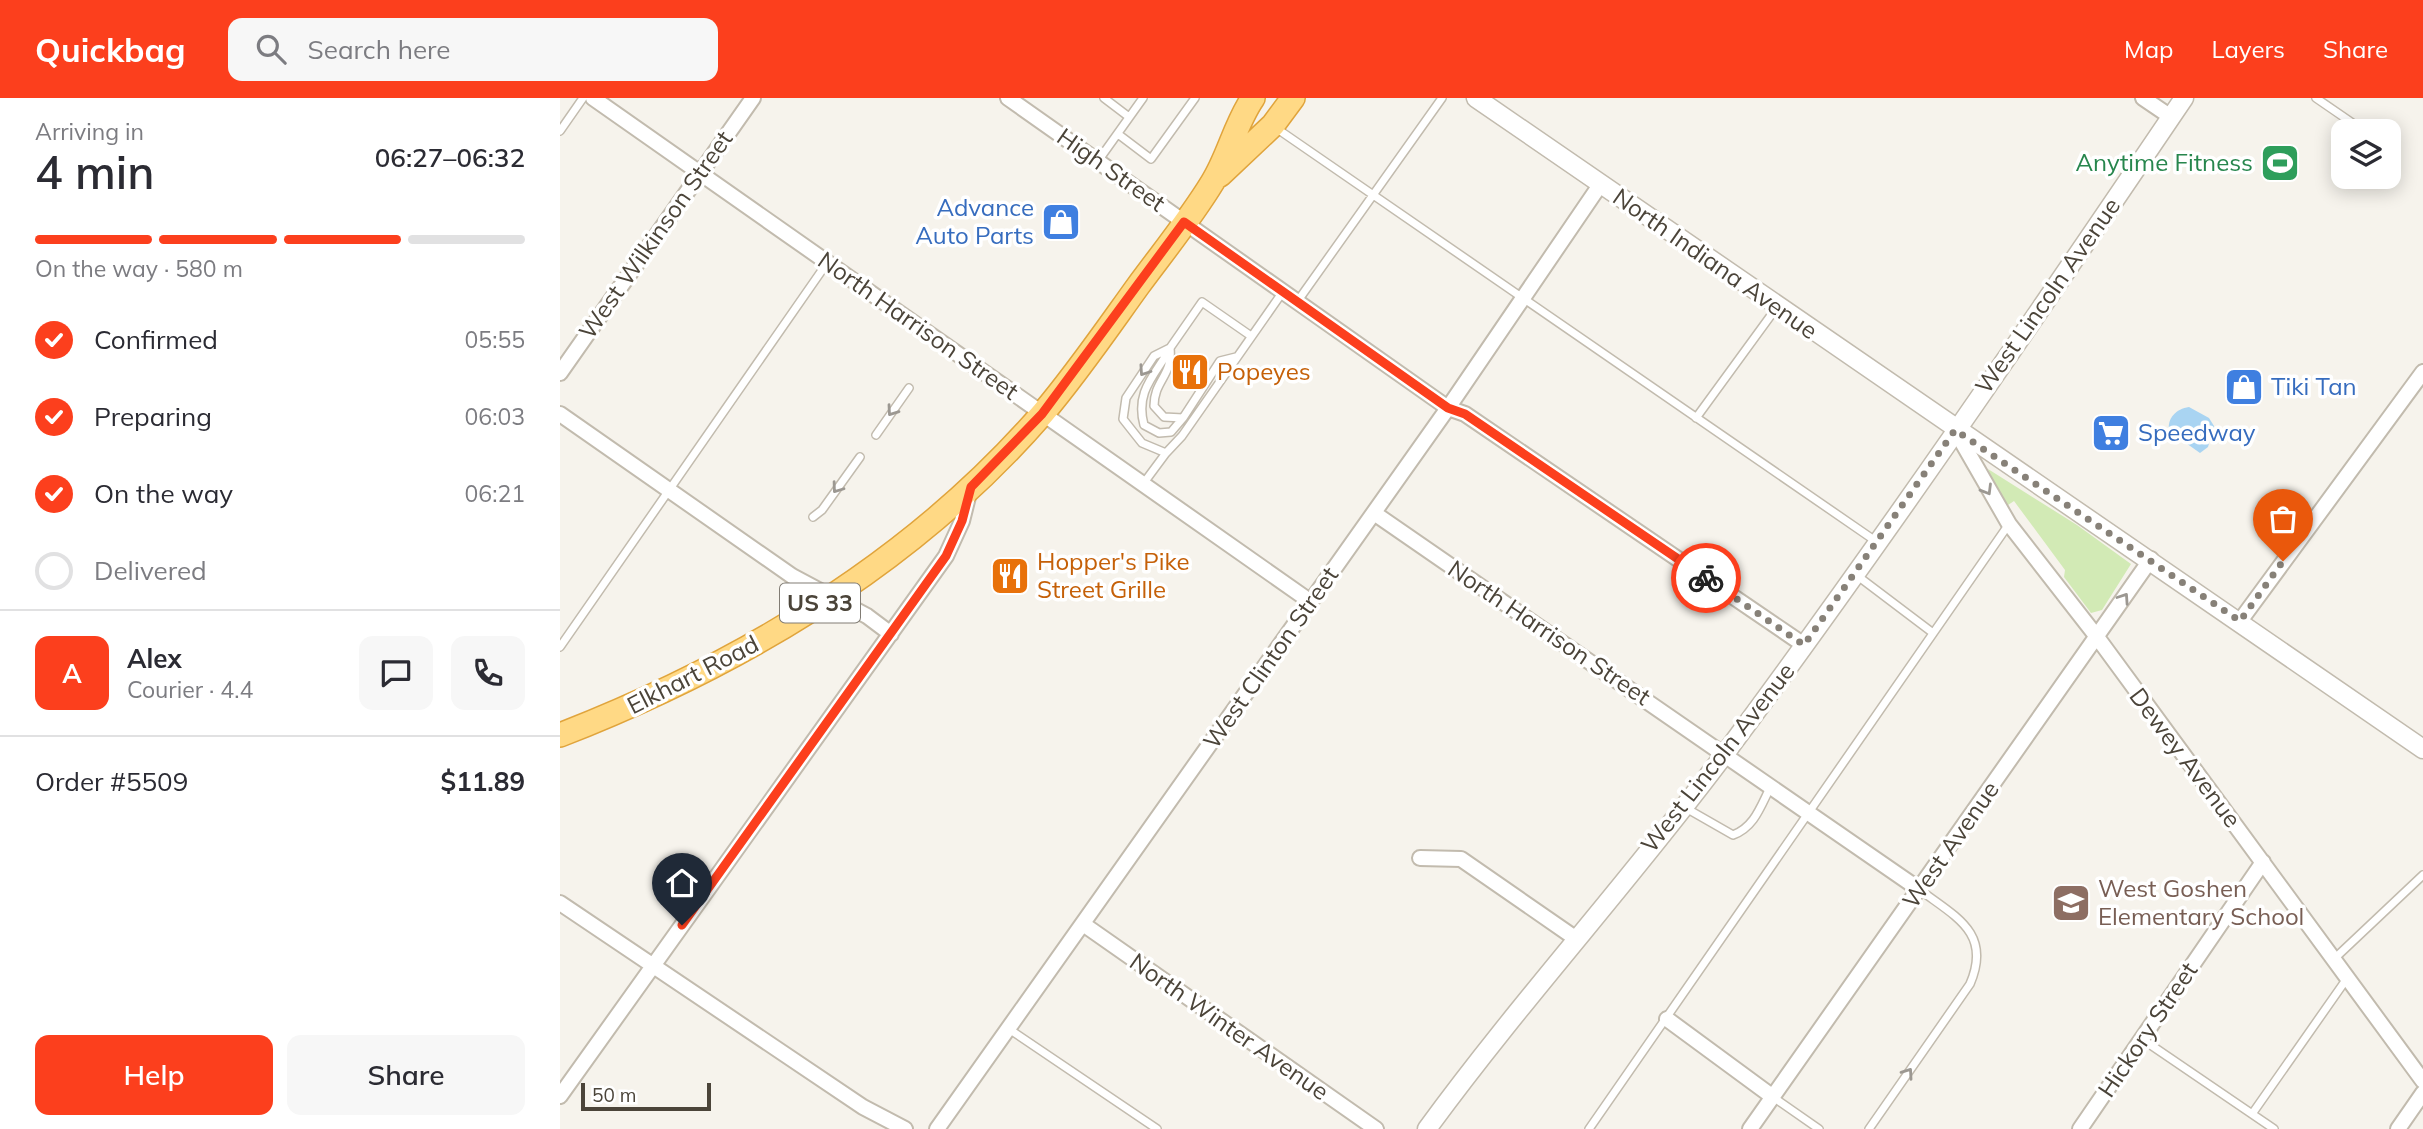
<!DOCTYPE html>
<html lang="en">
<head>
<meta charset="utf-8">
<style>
	body { margin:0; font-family:Mulish,sans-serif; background:#f7f7f7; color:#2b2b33; height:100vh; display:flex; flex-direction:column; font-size:26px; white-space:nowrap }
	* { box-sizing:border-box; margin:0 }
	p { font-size:23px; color:#7c7c81 }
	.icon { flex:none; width:38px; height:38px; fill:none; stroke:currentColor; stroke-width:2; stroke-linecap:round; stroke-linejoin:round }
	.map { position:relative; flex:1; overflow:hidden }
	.details { display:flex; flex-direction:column; background:#fff; width:560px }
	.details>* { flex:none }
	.tools { position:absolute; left:1771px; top:21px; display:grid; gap:14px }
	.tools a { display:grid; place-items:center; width:70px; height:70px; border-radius:14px; background:#fff; box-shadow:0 4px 18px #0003; font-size:35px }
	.scale { position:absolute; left:21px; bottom:18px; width:130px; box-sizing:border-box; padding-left:7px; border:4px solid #4b4439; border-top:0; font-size:19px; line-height:24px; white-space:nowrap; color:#4b4439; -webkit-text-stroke:5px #fff; paint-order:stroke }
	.pin { position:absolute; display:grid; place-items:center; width:60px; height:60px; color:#fff; margin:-72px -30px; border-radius:50% 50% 50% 0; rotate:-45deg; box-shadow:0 0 7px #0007 }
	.pin .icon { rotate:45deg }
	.courier { position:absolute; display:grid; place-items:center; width:70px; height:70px; margin:-35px; border:5px solid #fc3f1d; border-radius:50%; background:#fff; color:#222; box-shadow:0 2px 9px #0007 }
	.headline em { font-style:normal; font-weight:600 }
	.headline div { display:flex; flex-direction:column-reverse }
	.headline { display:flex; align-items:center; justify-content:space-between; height:119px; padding:0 35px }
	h1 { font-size:46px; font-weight:600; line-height:52px }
	.bar { display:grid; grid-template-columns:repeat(4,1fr); gap:10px 7px; align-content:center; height:84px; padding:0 35px }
	.bar i { height:9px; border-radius:5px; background:#e1e1e2 }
	.bar .current { background:#fc3f1d }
	.bar p { grid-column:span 4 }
	.line { display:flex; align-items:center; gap:18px; padding:0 35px; border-top:2px solid #e1e1e2 }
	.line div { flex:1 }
	.round { display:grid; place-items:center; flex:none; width:74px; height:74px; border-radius:14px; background:#f7f7f7 }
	ol { padding:0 35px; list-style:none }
	li { display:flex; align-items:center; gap:21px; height:77px }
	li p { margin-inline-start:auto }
	li .icon { padding:7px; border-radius:50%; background:#fc3f1d; color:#fff; stroke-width:4 }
	li:last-child { color:#7c7c81 }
	li i { width:38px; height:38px; border:4px solid #e1e1e2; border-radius:50% }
	.button { display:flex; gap:14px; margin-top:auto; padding:14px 35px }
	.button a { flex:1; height:80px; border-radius:14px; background:#fc3f1d; color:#fff; font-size:28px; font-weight:600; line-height:80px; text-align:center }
	.button a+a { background:#f7f7f7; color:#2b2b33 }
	header { display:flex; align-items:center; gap:42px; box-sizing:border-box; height:98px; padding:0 35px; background:#fc3f1d; color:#fff }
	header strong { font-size:33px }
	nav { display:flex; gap:38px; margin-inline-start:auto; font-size:24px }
	.search { width:490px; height:63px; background:#f7f7f7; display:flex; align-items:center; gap:18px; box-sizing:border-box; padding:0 24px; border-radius:14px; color:#7c7c81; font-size:26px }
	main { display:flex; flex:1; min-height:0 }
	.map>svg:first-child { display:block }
	.green { fill:#d2eab5 }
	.water { fill:#a9d4f2 }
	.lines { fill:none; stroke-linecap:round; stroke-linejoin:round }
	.service-casing { stroke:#c2bbae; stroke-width:10 }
	.minor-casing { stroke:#c2bbae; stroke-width:18 }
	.tertiary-casing { stroke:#c2bbae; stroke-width:21 }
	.trunk-casing { stroke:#e0a43c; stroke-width:26 }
	.service { stroke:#fff; stroke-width:7 }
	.minor { stroke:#fff; stroke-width:14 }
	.tertiary { stroke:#fff; stroke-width:18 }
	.trunk { stroke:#ffd985; stroke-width:23 }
	.oneway { stroke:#9c9892 }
	.done { stroke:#878178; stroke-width:7; stroke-dasharray:0 12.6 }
	.route { stroke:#fc3f1d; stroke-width:9 }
	.labels { text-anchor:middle; stroke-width:7; stroke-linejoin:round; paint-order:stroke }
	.shield { fill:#fff; stroke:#817c74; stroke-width:2 }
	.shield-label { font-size:23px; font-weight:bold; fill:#4b4439 }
	.leisure-label { font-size:24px; fill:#27864d; stroke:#fff; text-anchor:end }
	.street-label { font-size:24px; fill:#4b4439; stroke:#fff }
	.shop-label { font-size:24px; fill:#366cbe; stroke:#fff; text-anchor:start }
	.food-label { font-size:24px; fill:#c56008; stroke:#fff; text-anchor:start }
	.education-label { font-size:24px; fill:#785e54; stroke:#fff; text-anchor:start }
</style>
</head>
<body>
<header>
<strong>Quickbag</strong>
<div class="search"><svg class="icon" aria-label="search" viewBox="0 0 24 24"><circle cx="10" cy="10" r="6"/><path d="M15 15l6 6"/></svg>Search here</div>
<nav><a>Map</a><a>Layers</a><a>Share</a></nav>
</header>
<main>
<section class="details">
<div class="headline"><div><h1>4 min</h1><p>Arriving in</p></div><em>06:27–06:32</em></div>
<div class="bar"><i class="current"></i><i class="current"></i><i class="current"></i><i></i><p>On the way · 580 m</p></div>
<ol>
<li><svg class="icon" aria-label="check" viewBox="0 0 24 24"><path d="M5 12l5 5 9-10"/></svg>Confirmed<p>05:55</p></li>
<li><svg class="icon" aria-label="check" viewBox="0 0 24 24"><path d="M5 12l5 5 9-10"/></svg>Preparing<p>06:03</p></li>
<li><svg class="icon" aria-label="check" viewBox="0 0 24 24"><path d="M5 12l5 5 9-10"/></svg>On the way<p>06:21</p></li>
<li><i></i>Delivered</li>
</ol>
<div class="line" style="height:126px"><b class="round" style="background:#fc3f1d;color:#fff">A</b><div><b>Alex</b><p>Courier · 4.4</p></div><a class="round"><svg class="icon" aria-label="chat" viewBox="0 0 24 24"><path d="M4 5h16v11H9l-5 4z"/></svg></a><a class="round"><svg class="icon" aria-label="phone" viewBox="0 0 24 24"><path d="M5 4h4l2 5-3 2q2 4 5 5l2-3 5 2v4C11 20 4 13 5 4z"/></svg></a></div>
<div class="line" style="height:91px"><div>Order #5509</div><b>$11.89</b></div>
<div class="button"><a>Help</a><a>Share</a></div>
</section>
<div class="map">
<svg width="1863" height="1031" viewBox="0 0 1863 1031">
	<rect width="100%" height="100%" fill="#f6f3ec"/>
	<!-- green -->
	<path class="green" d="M 1428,371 L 1517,427 L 1571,466 L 1542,512 L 1531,515 L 1504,479 L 1505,472 L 1454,403 L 1445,409 Z"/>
	<!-- water -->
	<path class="water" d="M 1629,309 L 1649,320 L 1654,328 L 1648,349 L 1640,355 L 1609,333 C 1607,320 1616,311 1629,309 Z"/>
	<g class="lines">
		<!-- service casing -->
		<g class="service-casing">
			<path id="service" d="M 544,0 L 569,19
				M 1756,0 L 1804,33
				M 716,30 L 1317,444
				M 0,33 L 23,0
				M 558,36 L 591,61 L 635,0
				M 538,63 L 583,0
				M 737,204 L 882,0
				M 691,238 L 642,204 L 610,250 L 594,258 L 566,300 L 563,321 L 582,345 L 606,355 L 622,338 L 722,195
				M 610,250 C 613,278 594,282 594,308 L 604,319 L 623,320 L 660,263 L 676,259
				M 610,251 C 594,278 575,294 584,327 L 599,335 L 611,334 L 623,320
				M 1136,320 L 1217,209
				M 316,337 L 349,290
				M 583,386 L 606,355
				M 253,419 L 262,412 L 300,359
				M 1295,476 L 1373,535
				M 0,549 L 267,165
				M 1124,709 L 1173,737 C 1195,729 1201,707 1211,688
				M 1774,861 L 1863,777
				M 449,931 L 597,1031
				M 1582,941 L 1714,1031
				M 1213,999 L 1259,1031
				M 1692,1016 L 1788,879
				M 1029,1031 L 1449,426
				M 1309,1031 L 1410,886 C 1432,835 1396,819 1360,792"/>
		</g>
		<!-- minor casing -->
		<g class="minor-casing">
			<path id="minor" d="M 33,0 L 751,504
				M 448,0 L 888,310 L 905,316 L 1244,547
				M 1583,0 L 1611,19
				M 0,275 L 193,0
				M 0,316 L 232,478 L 307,518 L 331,536
				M 1395,332 L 1449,426 L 1537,539 L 1863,983
				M 814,415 L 1360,792
				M 1680,523 L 1863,274
				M 860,760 L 901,761 L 1015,840
				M 0,805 L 303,1009 L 345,1031
				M 523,826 L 816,1031
				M 1107,921 L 1213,999
				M 0,998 L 386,458 L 402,423 L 410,391
				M 377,1031 L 888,310 L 1040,87
				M 1190,1031 L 1591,461
				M 1520,1031 L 1703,764
				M 1838,1031 L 1863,995"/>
		</g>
		<!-- tertiary casing -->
		<g class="tertiary-casing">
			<path id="tertiary" d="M 916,0 C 1232,217 1547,434 1863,651
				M 867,1031 C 962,901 1071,782 1167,653 C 1325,440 1475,220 1624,0"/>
		</g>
		<!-- trunk casing -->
		<g class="trunk-casing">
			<path id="trunk" d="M 660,77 L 713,27 L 733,0
				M 0,637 C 182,566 354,464 483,315 C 517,275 547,231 578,188 C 603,154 630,121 652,85 C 669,58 675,26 693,0"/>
		</g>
		<!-- service -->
		<use href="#service" class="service"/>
		<!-- minor -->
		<use href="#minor" class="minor"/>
		<!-- tertiary -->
		<use href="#tertiary" class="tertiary"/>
		<!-- trunk -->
		<use href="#trunk" class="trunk"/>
	</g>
	<!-- one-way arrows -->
	<defs><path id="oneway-chevron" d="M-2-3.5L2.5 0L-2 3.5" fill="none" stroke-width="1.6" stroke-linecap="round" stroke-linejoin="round" transform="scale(1.75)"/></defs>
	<g class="oneway">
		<use href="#oneway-chevron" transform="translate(584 273) rotate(124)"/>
		<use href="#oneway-chevron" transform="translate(332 313) rotate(125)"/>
		<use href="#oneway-chevron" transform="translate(277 390) rotate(126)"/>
		<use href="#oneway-chevron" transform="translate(1427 392) rotate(59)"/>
		<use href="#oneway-chevron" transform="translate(1564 500) rotate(-56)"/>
		<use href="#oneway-chevron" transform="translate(1348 975) rotate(-55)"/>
	</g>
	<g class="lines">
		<!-- done -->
		<path class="done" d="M 1146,480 L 1244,547 L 1395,332 L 1680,523 L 1723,463"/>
		<!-- route -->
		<path class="route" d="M 122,827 L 386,458 L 402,423 L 411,389 L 482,316 L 624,124 L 888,310 L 905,316 L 1146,480"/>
	</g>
	<!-- icons -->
	<defs>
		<g id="stadium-square" transform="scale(2.0125)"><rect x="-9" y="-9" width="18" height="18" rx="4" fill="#2e9e5b" stroke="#fff"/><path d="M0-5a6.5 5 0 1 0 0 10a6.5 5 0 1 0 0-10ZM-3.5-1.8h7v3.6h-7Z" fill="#fff"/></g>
		<g id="shop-square" transform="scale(2.0125)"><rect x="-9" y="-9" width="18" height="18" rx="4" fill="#3f7fe0" stroke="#fff"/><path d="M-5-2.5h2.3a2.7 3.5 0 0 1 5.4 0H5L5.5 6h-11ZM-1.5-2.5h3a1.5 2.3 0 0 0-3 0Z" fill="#fff"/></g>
		<g id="restaurant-square" transform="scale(2.0125)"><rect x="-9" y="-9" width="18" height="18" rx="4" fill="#e8710a" stroke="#fff"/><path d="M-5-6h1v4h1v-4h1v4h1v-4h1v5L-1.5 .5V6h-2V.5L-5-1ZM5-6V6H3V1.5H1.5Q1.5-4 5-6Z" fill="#fff"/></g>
		<g id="supermarket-square" transform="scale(2.0125)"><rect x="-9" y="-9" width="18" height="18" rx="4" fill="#3f7fe0" stroke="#fff"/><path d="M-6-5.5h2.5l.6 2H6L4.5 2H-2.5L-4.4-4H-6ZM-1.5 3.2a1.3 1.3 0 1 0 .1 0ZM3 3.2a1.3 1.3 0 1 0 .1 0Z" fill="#fff"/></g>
		<g id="school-square" transform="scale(2.0125)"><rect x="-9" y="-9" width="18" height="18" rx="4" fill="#8d6e63" stroke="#fff"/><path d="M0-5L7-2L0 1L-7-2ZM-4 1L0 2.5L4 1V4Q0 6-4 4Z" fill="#fff"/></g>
	</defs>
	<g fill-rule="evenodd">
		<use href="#stadium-square" x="1720" y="65"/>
		<use href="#shop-square" x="501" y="124"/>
		<use href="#restaurant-square" x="630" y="274"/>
		<use href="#shop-square" x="1684" y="289"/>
		<use href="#supermarket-square" x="1551" y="335"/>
		<use href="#restaurant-square" x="450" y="478"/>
		<use href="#school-square" x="1511" y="805"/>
	</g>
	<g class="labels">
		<!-- shield labels -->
		<rect class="shield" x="220" y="485.5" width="80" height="39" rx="5"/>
		<g class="shield-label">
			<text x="260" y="513">US 33</text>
		</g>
		<!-- leisure labels -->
		<g class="leisure-label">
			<text x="1693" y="73">Anytime Fitness</text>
		</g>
		<!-- street labels -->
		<g class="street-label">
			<text transform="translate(551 72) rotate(35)" y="8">High Street</text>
			<text transform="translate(96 137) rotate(-55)" y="8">West Wilkinson Street</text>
			<text transform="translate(1155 166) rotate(35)" y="8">North Indiana Avenue</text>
			<text transform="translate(1488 198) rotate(-55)" y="8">West Lincoln Avenue</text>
			<text transform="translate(358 228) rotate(35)" y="8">North Harrison Street</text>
			<text transform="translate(989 535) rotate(34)" y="8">North Harrison Street</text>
			<text transform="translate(711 560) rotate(-55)" y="8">West Clinton Street</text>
			<text transform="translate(133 577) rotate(-27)" y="8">Elkhart Road</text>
			<text transform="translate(1158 660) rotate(-52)" y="8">West Lincoln Avenue</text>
			<text transform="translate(1625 660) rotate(53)" y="8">Dewey Avenue</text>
			<text transform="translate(1391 747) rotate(-55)" y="8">West Avenue</text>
			<text transform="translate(669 929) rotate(35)" y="8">North Winter Avenue</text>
			<text transform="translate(1588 932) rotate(-56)" y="8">Hickory Street</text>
		</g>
		<!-- shop labels -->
		<g class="shop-label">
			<text x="474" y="118" text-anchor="end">Advance<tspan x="474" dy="28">Auto Parts</tspan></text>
			<text x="1711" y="297">Tiki Tan</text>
			<text x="1578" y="343">Speedway</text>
		</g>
		<!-- food labels -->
		<g class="food-label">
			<text x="657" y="282">Popeyes</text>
			<text x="477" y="472">Hopper's Pike<tspan x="477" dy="28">Street Grille</tspan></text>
		</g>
		<!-- education labels -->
		<g class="education-label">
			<text x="1538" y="799">West Goshen<tspan x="1538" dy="28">Elementary School</tspan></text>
		</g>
	</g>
</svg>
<div class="tools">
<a><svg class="icon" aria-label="layers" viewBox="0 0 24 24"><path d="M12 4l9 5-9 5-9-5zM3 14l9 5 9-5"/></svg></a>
</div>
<div class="scale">50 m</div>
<div class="pin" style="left:1723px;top:463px;background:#ea580c"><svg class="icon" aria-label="bag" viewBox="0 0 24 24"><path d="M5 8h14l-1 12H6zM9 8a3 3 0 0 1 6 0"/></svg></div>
<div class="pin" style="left:122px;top:827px;background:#1f2937"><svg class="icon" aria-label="home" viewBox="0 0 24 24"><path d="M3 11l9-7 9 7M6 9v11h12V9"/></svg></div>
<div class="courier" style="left:1146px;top:480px"><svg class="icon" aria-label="bike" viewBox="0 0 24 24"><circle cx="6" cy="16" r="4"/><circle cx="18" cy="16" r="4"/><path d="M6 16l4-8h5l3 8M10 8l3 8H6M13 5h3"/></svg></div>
</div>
</main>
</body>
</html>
